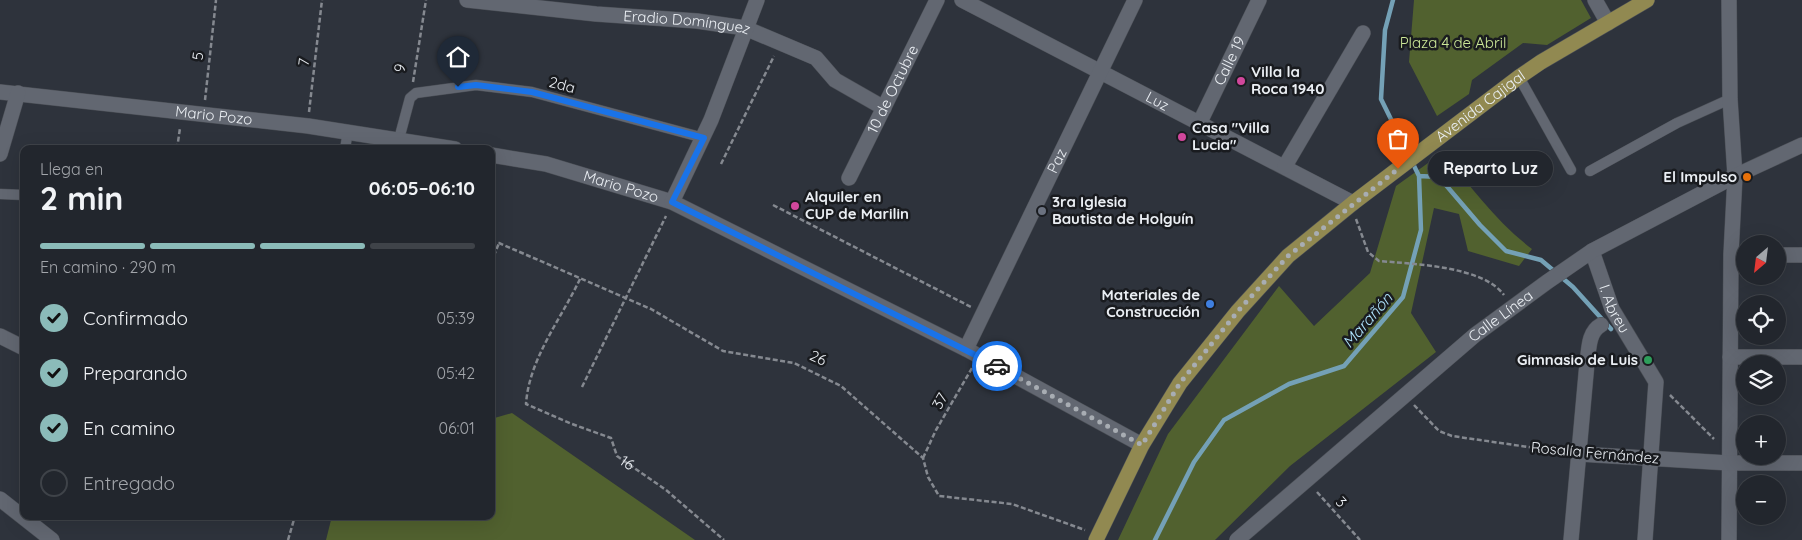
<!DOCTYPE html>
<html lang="es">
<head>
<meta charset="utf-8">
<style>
	body { margin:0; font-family:Quicksand,sans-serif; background:#2a2e35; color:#f1f3f6; height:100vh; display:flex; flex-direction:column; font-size:19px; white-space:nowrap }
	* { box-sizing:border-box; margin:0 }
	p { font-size:16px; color:#a2a5aa }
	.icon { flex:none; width:28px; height:28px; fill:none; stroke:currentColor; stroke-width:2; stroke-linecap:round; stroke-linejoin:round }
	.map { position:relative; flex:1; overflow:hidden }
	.panel { position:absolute; left:20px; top:145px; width:475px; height:375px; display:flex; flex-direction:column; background:#22262d; border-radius:10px; box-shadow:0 5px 20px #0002,0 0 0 1px #3f4349 }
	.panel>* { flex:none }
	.needle { width:32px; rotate:208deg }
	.tools { position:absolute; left:1736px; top:235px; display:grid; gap:10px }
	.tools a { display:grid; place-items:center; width:50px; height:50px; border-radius:50%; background:#22262d; box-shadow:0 5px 20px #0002,0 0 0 1px #3f4349; font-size:25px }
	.pin { position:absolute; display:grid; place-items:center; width:42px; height:42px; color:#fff; margin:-51px -21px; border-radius:50% 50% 50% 0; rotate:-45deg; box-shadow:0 0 5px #0007 }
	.pin .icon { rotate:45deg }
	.courier { position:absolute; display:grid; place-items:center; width:50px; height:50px; margin:-25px; border:4px solid #1a73e8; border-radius:50%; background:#fff; color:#222; box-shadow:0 1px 6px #0007 }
	.bubble { position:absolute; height:35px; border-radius:18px; background:#22262d; box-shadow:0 5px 20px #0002,0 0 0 1px #3f4349; font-size:16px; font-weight:700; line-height:35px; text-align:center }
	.headline em { font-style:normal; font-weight:700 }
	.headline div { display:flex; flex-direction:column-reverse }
	.headline { display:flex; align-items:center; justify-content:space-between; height:85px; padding:0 20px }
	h1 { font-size:32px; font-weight:700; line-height:38px }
	.bar { display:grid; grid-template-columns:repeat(4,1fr); gap:8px 5px; align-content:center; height:60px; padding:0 20px }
	.bar i { height:6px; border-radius:4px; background:#3f4349 }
	.bar .active { background:#8bbbb9 }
	.bar p { grid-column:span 4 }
	ol { padding:0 20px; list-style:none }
	li { display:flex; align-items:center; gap:15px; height:55px }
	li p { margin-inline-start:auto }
	li .icon { padding:5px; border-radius:50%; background:#8bbbb9; color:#111; stroke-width:4 }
	li:last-child { color:#a2a5aa }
	li i { width:28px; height:28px; border:2px solid #3f4349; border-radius:50% }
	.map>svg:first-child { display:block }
	.green { fill:#51612f }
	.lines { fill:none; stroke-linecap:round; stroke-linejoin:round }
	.stream { stroke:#74a1b6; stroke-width:4.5 }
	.lane-casing { stroke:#4a4e55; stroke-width:11 }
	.street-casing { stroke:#4a4e55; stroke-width:16 }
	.primary-casing { stroke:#4a4e55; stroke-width:16 }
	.path { stroke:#858990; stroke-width:2.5; stroke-dasharray:5 2.5; stroke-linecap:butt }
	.lane { stroke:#626771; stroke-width:10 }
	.street { stroke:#626771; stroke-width:15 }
	.primary { stroke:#918951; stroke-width:15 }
	.done { stroke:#a8adb3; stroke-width:5; stroke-dasharray:0 9 }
	.route { stroke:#1a73e8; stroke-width:6 }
	.hotel-dot { fill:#d1479c; stroke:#191b1f; stroke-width:2 }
	.food-dot { fill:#e8710a; stroke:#191b1f; stroke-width:2 }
	.worship-dot { fill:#6b7280; stroke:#191b1f; stroke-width:2 }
	.shop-dot { fill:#3f7fe0; stroke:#191b1f; stroke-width:2 }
	.leisure-dot { fill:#2e9e5b; stroke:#191b1f; stroke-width:2 }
	.labels { text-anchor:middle; stroke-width:5; stroke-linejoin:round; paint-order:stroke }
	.street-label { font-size:15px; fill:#eaeef3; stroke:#191b1f }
	.park-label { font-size:15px; fill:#cce898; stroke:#191b1f }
	.poi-label { font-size:15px; font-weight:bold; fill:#eaeef3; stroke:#191b1f; text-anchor:start }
	.water-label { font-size:16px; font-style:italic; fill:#afe3fd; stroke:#191b1f }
</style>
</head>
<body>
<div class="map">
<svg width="1802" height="540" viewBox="0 0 1802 540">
	<rect width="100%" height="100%" fill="#2e333c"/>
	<!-- green -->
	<path class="green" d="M 1414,0 L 1581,0 L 1591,18 L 1547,45 L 1523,43 L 1472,80 L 1469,94 L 1437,116 L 1409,62 Z
		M 1442,153 C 1470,185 1497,223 1532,249 L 1519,266 L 1468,251 L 1459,214 L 1434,208 L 1411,313 L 1436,352 L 1290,466 L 1215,540 L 1118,540 L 1168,434 L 1279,286 L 1314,326 L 1370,273 L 1396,186 Z
		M 512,413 L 695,540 L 326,540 L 332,516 L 491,516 L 491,419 Z"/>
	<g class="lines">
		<!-- stream -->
		<path class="stream" d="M 1419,176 L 1439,177 L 1480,225 L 1506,251 L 1541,260 L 1573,287 L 1611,329
			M 1155,540 L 1194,462 L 1224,420 L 1289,384 L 1344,366 L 1403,297 L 1421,230 L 1419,176 L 1381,99 L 1385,30 L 1393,0"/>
		<!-- lane casing -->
		<g class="lane-casing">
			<path id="lane" d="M 1519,77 L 1571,170
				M 399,139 L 410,98 L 416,93 L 476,85 L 532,92 L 704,138
				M 345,149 L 348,131
				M 1590,171 L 1677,123 L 1730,99
				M 0,194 L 24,195"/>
		</g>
		<!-- street casing -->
		<g class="street-casing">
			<g id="street">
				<path id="s2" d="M 467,0 L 596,14 L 697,21 L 745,28 L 816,58 L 835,80 L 884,108"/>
				<path id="s3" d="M 962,0 L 1353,203"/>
				<path d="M 1595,0 L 1608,23"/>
				<path d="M 1729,0 L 1730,99 L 1735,176 L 1731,254 L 1729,540"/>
				<path id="s4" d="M 0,92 L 308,126 L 455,149"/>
				<path id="s5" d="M 1200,122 L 1259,0"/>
				<path d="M 0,154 L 18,93"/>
				<path id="s6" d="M 491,155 L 546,164 L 672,202 L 966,349 L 1142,445"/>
				<path d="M 1285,166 L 1363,33"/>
				<path id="s7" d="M 849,178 L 937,0"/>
				<path d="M 672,202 L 711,120 L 757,0"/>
				<path id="s8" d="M 1592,251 L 1612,309 L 1656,382 L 1645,540"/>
				<path d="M 1778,255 L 1802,255"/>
				<path d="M 0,336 L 24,348"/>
				<path id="s9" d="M 966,349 L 1135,0"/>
				<path d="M 1730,357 L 1802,357"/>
				<path d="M 1579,454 L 1729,463 L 1802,463"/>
				<path d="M 0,499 L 52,540"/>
				<path id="s10" d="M 1237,540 L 1475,335 L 1547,282 L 1592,251 L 1735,176 L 1802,145"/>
				<path d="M 1571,540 L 1587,363 C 1589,350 1588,332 1601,325"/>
			</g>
		</g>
		<!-- primary casing -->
		<g class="primary-casing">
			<g id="primary">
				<path id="s11" d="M 1096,540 L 1142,445 L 1180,383 L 1238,311 L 1288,256 L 1353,203 L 1519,77 L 1541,62 L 1647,0"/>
			</g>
		</g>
		<!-- path -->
		<g class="path">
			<path d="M 413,82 L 426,0"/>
			<path d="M 205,100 L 216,0"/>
			<path d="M 309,112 L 322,0"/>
			<path d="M 177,149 L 180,128"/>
			<path d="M 721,164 L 774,56"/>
			<path d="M 773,205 L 971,307"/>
			<path d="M 1356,219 L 1368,252 L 1379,261 C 1413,264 1483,266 1504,295"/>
			<path d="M 491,243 L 499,243 L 651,309 L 723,351 L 794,363 L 841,386 L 923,458 L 928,477 L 939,496 L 1012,504 L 1085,530"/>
			<path d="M 491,263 L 499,243"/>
			<path id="s1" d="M 580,279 C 561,319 529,359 526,404 L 572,424 L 611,438 L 617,456 L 666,490 L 724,540"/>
			<path d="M 582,387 L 666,216"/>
			<path d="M 1670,395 L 1714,439"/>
			<path d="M 1414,405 L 1439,431 L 1452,436 L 1563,452"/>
			<path d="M 923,458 L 936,430 L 972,368"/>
			<path d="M 1317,492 L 1360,540"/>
			<path d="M 288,540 L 295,516"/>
		</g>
		<!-- lane -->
		<use href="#lane" class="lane"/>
		<!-- street -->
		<use href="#street" class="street"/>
		<!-- primary -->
		<use href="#primary" class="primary"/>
	</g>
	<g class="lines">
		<!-- done -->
		<path class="done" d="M 997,366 L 1142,445 L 1180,383 L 1238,311 L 1288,256 L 1398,169"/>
		<!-- route -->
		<path class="route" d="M 458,87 L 476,85 L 532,92 L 704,138 L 672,202 L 997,366"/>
	</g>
	<!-- markers -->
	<g class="hotel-dot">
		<circle cx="1241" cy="81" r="5"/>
		<circle cx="1182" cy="137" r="5"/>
		<circle cx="795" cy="206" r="5"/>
	</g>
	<circle class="food-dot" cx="1747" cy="177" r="5"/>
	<circle class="worship-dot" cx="1042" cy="211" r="5"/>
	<circle class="shop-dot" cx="1210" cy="304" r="5"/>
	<circle class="leisure-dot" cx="1648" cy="360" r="5"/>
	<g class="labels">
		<!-- street labels -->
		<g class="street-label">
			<text dy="5" stroke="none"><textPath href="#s2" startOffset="221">Eradio Domínguez</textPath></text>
			<text transform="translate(198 56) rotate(-83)" y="5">5</text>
			<text dy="5" stroke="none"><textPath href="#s5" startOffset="68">Calle 19</textPath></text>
			<text transform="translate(304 62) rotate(-83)" y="5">7</text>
			<text transform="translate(400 68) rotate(-81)" y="5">9</text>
			<text transform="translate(562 85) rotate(15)" y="5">2da</text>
			<text dy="5" stroke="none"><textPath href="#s7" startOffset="99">10 de Octubre</textPath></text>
			<text dy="5" stroke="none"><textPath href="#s3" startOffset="220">Luz</textPath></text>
			<text dy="5" stroke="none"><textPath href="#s11" startOffset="589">Avenida Cajigal</textPath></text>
			<text dy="5" stroke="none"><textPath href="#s4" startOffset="215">Mario Pozo</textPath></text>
			<text dy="5" stroke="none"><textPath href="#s9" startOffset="209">Paz</textPath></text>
			<text dy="5" stroke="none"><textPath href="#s6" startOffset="134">Mario Pozo</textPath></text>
			<text dy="5" stroke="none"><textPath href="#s8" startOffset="62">I. Abreu</textPath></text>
			<text dy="5" stroke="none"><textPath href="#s10" startOffset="346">Calle Línea</textPath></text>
			<text transform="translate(818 358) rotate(26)" y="5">26</text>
			<text transform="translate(940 401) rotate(-60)" y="5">37</text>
			<text transform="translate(1595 453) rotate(5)" y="5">Rosalía Fernández</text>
			<text dy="5" stroke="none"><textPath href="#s1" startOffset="260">16</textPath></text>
			<text transform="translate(1341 502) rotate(48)" y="5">3</text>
		</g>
		<!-- park labels -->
		<g class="park-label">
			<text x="1453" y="48">Plaza 4 de Abril</text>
		</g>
		<!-- poi labels -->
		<g class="poi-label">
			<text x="1251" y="77">Villa la<tspan x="1251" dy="17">Roca 1940</tspan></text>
			<text x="1192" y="133">Casa "Villa<tspan x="1192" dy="17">Lucia"</tspan></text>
			<text x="1737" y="182" text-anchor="end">El Impulso</text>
			<text x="805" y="202">Alquiler en<tspan x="805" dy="17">CUP de Marilin</tspan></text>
			<text x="1052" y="207">3ra Iglesia<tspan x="1052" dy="17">Bautista de Holguín</tspan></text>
			<text x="1200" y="300" text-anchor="end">Materiales de<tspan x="1200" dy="17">Construcción</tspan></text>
			<text x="1638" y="365" text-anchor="end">Gimnasio de Luis</text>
		</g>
		<!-- water labels -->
		<g class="water-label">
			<text transform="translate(1367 320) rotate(-49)" y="6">Marañón</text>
		</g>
	</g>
</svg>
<div class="tools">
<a><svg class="needle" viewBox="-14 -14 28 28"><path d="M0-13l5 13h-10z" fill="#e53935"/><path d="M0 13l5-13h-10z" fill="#a2a5aa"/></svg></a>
<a><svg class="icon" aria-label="locate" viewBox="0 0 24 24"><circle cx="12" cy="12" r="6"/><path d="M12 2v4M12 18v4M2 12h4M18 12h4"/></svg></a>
<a><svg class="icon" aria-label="layers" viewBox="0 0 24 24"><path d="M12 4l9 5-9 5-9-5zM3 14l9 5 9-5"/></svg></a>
<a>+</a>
<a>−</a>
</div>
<div class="pin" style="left:1398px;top:169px;background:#ea580c"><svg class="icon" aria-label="bag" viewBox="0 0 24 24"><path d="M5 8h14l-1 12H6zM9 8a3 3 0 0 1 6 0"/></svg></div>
<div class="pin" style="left:458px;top:87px;background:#1f2937"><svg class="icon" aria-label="home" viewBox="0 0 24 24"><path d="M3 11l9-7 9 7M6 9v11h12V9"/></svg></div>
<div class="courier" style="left:997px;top:366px"><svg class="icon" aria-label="car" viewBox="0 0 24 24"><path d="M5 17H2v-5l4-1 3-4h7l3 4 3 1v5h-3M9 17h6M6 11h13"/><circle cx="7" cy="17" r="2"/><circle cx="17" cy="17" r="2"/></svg></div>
<div class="bubble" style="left:1428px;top:151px;width:125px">Reparto Luz</div>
<section class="panel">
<div class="headline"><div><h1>2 min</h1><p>Llega en</p></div><em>06:05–06:10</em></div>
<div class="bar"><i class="active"></i><i class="active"></i><i class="active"></i><i></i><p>En camino · 290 m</p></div>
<ol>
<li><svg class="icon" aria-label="check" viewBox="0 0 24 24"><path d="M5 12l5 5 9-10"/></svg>Confirmado<p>05:39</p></li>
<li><svg class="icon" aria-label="check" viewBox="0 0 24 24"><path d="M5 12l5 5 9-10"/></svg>Preparando<p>05:42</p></li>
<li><svg class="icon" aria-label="check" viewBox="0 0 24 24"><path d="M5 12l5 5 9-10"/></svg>En camino<p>06:01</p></li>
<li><i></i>Entregado</li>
</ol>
</section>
</div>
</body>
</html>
